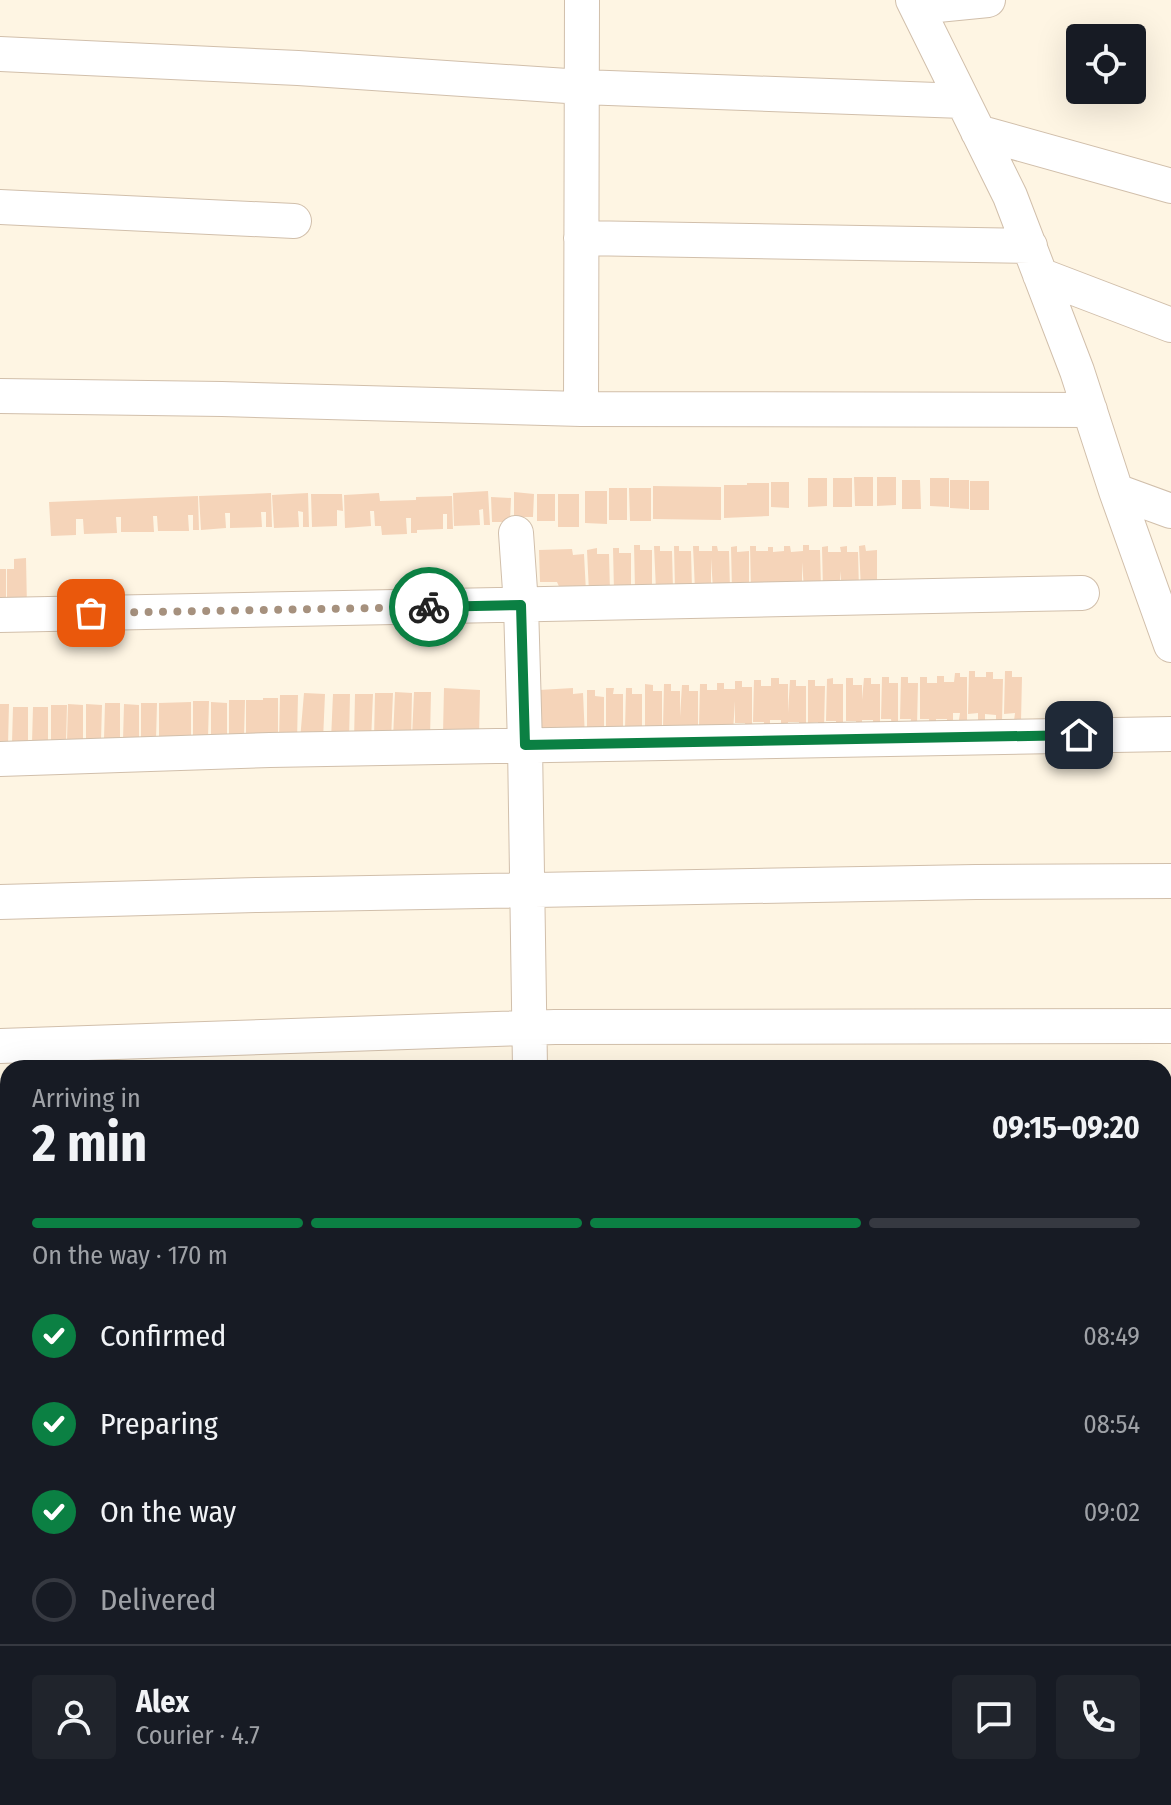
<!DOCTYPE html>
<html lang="en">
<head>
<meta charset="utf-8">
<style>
	body { margin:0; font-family:"Fira Sans Condensed",sans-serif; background:#20242c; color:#f1f3f6; height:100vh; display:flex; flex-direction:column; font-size:30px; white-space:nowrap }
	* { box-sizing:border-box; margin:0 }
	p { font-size:26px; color:#9ea1a6 }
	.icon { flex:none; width:44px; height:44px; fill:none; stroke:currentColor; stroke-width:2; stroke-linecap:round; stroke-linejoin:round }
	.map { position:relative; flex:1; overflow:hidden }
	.panel { position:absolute; left:0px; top:1060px; width:1172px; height:746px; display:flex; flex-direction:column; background:#171b24; border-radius:24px 24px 0 0; box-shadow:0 8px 32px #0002 }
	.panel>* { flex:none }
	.controls { position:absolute; left:1066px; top:24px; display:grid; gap:16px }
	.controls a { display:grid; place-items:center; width:80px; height:80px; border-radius:8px; background:#171b24; box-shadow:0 8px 32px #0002; font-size:40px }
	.pin { position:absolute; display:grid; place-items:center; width:68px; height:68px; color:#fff; margin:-34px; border-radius:16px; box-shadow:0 4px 12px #0006 }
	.courier { position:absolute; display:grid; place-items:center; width:80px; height:80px; margin:-40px; border:6px solid #0b8043; border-radius:50%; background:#fff; color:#222; box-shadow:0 2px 10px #0007 }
	.headline em { font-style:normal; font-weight:700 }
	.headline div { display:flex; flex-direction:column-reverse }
	.headline { display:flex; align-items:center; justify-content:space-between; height:136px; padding:0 32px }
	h1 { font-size:52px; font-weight:700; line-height:60px }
	.bar { display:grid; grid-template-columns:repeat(4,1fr); gap:12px 8px; align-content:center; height:96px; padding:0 32px }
	.bar i { height:10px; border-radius:6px; background:#363941 }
	.bar .selected { background:#0b8043 }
	.bar p { grid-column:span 4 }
	.line { display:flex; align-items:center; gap:20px; padding:0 32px; border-top:2px solid #363941 }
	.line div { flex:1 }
	.round { display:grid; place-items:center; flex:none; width:84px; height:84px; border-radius:8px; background:#20242c }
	ol { padding:0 32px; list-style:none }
	li { display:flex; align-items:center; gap:24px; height:88px }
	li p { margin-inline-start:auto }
	li .icon { padding:8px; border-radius:50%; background:#0b8043; color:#fff; stroke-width:4 }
	li:last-child { color:#9ea1a6 }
	li i { width:44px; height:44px; border:4px solid #363941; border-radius:50% }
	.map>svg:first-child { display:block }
	.building { fill:#f5d4b9 }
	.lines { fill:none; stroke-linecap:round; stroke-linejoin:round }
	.street-casing { stroke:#d1bfab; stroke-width:36 }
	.street { stroke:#fff; stroke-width:34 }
	.done { stroke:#a6917e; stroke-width:8; stroke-dasharray:0 14.4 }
	.route { stroke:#0b8043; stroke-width:10 }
</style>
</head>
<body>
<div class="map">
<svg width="1171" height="1805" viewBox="0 0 1171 1805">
	<rect width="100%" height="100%" fill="#fef5e3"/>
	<!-- building -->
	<path class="building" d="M 854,477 L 873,477 L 873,506 L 855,506 Z
		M 877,477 L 896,477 L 896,505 L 877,506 Z
		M 808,478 L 827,478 L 827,506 L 808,507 Z
		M 833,478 L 852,478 L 852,507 L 833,507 Z
		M 930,478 L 949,478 L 949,507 L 930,506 Z
		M 902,480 L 920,480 L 921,509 L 902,509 Z
		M 950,480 L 969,480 L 969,509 L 950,508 Z
		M 970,481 L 989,481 L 989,510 L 970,510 Z
		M 771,482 L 789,482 L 789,508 L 771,507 Z
		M 747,483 L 769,483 L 769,516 L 724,518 L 724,485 L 747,485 Z
		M 653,486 L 721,487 L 721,520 L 653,519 Z
		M 609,488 L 627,488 L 627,520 L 609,520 Z
		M 629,488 L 651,488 L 651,521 L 630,521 Z
		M 488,491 L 490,525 L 484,525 L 483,509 L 479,510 L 480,525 L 454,526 L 453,493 Z
		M 585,491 L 607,491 L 607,524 L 585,523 Z
		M 514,492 L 534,494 L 533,517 L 514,517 Z
		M 271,493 L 272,527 L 266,527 L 266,512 L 261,512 L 262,527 L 230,528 L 230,513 L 225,513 L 226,528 L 201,530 L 199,496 Z
		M 308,493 L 309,527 L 303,527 L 303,512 L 298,511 L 299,527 L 274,528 L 272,495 Z
		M 379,493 L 380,501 L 416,500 L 416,497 L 452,496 L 453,529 L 447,529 L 447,514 L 443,514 L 443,529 L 417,530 L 417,533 L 411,533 L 411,518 L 406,518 L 407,534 L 382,535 L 381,526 L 375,526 L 374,511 L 370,511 L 371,526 L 345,528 L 344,495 Z
		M 311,494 L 342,494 L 343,511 L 337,510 L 337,526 L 312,527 Z
		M 537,494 L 555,494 L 555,521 L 537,521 Z
		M 558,494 L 579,494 L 579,527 L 558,527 Z
		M 198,496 L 199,530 L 193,530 L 193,515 L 188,515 L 189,531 L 158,531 L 157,516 L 153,516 L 154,532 L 121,532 L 121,517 L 116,517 L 117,533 L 84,534 L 83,519 L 76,519 L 76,535 L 51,536 L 49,502 Z
		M 491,497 L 511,498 L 510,522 L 492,522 Z
		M 634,545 L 640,545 L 640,550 L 652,550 L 652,588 L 635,589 Z
		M 803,545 L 809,545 L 809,550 L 820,550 L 821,588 L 804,589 L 802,562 L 802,589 L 751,590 L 750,546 L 756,546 L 756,551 L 768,551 L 768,547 L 773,547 L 773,552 L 784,551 L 784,546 L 790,546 L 791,552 L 803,551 Z
		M 865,545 L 866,551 L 877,550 L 877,588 L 861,590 L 859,546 Z
		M 654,546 L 660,546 L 660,551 L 672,551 L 673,589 L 656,590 Z
		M 674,546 L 679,546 L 679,551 L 691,551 L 692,589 L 675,590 Z
		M 693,546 L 699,546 L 699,551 L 712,551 L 712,546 L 717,546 L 718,551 L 729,551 L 730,589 L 713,590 L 711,558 L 711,589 L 695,590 Z
		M 737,546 L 737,552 L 749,551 L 749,589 L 732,591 L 731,547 Z
		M 828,546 L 828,552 L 841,552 L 840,547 L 847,546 L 847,552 L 858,552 L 859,590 L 842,590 L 840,571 L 840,590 L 823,591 L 822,547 Z
		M 597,548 L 597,554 L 609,554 L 610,592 L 589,593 L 587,550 Z
		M 613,548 L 619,548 L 619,553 L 631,553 L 631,591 L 614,592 Z
		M 572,549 L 573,555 L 584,554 L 586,592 L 562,593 L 557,582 L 540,582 L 539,550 Z
		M 26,558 L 27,608 L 7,609 L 7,569 L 14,569 L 14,559 Z
		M 0,569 L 6,569 L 6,605 L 0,605 Z
		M 969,671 L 975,671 L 975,677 L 986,677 L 986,672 L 993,672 L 993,679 L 1003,679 L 1002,722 L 996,722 L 996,715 L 985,714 L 985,720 L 978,721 L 978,713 L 968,714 Z
		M 1005,671 L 1012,671 L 1012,677 L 1022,677 L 1021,721 L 1014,721 L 1015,713 L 1004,714 Z
		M 955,673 L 960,673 L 960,677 L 967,677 L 967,721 L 959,720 L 960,713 L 953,713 L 953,726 L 947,726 L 947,719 L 936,719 L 936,726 L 930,727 L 929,719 L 920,719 L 920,677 L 927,677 L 927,683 L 937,683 L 937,676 L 944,676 L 944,682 L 954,682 Z
		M 882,677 L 889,677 L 889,683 L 898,683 L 898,727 L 892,727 L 891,719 L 881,719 Z
		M 901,677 L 908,677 L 908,683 L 918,683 L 917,726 L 910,726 L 911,719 L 900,719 Z
		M 771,678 L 779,678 L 779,684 L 788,684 L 788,713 L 790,680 L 796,680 L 796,686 L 806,686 L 806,729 L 799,730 L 799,722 L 788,722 L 788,727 L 781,728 L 781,720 L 770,720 L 770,730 L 763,730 L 764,722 L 753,722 L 754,680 L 761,680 L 761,686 L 771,686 Z
		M 833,678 L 833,684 L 843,684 L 843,728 L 836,728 L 836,721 L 826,721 L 827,679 Z
		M 846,678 L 853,678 L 853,685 L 862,685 L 862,700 L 864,678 L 871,678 L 871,684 L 880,684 L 880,727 L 873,728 L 873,720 L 862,720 L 862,728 L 856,728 L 856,721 L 846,721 Z
		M 808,680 L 815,680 L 815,686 L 825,686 L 824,730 L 818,730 L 818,722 L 808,723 Z
		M 735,681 L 742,681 L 742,687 L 752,687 L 752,730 L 745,730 L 745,723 L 735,723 L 735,701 L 733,732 L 727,732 L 727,725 L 716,725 L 716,734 L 699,727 L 700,684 L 707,684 L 707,690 L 717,690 L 717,683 L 724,683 L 724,689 L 735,689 Z
		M 645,684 L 653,685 L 653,691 L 662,691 L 662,734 L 645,727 Z
		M 664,684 L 671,684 L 671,691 L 680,691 L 680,717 L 682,685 L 689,685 L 689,691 L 698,691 L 698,734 L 663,727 Z
		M 444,688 L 480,690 L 479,736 L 443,734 Z
		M 573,688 L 573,694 L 583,693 L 585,738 L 541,732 L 539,690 Z
		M 606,688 L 614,688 L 613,694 L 623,694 L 623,738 L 606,730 Z
		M 626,688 L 632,688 L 632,694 L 642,694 L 642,738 L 625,730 Z
		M 587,690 L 595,690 L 595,696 L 604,697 L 604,740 L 587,733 Z
		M 395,692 L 412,693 L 411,739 L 393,739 Z
		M 414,692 L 431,692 L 430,739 L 412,738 Z
		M 304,693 L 325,694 L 323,740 L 300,740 Z
		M 375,693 L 393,693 L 391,740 L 374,739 Z
		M 333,694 L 350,694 L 349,741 L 331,740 Z
		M 355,694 L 373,694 L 371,741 L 354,741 Z
		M 280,695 L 298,695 L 297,742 L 279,741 Z
		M 263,698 L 278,698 L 278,734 L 246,736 L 246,700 L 263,700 Z
		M 229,700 L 245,700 L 244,737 L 229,736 Z
		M 193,701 L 209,701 L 208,738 L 193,737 Z
		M 191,702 L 191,738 L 159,739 L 159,703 Z
		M 211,702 L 227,703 L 227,739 L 211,739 Z
		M 105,703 L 120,703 L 120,740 L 104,739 Z
		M 141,703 L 157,703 L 156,740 L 141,739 Z
		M 0,704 L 9,704 L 8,745 L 0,745 Z
		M 68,704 L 83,705 L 83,741 L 67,741 Z
		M 86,704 L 102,705 L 101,741 L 86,741 Z
		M 124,704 L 139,705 L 139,741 L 123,741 Z
		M 51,705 L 67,705 L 66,742 L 51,741 Z
		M 13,707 L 28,707 L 28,744 L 12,743 Z
		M 33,707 L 48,707 L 48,743 L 32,743 Z"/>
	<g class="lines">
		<!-- street casing -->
		<g class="street-casing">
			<path id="street" d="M 913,0 L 1010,196 L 1077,371 L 1116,491 L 1171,645
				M 917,7 L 988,0
				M 0,54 L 298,68 L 582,87 L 963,101
				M 978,132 L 1171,186
				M 0,207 L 294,221
				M 581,238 L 1030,246
				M 1040,275 L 1171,325
				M 0,396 L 222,399 L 581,409 L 1090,410
				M 581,409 L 582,0
				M 1116,491 L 1171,511
				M 516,533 L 521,605 L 525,745 L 530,1068
				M 0,615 L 1082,593
				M 0,759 L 270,750 L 1171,734
				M 0,902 L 258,895 L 976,882 L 1171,881
				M 0,1046 L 555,1027 L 1171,1026
				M 1164,1165 L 1171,1165
				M 0,1188 L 8,1188
				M 1164,1276 L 1171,1251
				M 1165,1659 L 1171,1639
				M 1066,1798 L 1076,1805"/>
		</g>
		<!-- street -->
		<use href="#street" class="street"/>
	</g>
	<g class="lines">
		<!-- done -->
		<path class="done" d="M 91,613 L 429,607"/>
		<!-- route -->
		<path class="route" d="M 429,607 L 521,605 L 525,745 L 1079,735"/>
	</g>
</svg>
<div class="controls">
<a><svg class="icon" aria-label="locate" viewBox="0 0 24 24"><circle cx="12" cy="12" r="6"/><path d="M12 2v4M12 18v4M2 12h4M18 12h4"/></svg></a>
</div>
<div class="pin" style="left:91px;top:613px;background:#ea580c"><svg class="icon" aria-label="bag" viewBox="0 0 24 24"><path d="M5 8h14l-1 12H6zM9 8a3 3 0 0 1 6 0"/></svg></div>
<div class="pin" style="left:1079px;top:735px;background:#1f2937"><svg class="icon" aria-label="home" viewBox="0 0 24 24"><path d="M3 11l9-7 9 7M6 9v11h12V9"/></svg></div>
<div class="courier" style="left:429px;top:607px"><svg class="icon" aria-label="bike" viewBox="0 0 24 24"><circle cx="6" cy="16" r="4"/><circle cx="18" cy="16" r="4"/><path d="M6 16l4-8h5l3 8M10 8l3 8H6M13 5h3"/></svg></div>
<section class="panel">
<div class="headline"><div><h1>2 min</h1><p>Arriving in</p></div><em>09:15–09:20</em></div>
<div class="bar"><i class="selected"></i><i class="selected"></i><i class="selected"></i><i></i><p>On the way · 170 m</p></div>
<ol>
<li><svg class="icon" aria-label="check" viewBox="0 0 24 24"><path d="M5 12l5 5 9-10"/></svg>Confirmed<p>08:49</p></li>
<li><svg class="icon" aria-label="check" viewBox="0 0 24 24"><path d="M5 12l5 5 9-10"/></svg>Preparing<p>08:54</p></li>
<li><svg class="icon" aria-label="check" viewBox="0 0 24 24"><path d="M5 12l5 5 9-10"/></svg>On the way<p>09:02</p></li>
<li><i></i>Delivered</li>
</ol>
<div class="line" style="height:144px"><a class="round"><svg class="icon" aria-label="person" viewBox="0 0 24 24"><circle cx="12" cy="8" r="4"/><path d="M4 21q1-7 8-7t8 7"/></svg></a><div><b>Alex</b><p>Courier · 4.7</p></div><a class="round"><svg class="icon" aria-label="chat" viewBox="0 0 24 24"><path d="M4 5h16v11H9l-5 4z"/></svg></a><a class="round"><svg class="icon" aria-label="phone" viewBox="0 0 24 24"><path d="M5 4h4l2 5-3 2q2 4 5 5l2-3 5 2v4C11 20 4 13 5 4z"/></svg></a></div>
</section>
</div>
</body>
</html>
